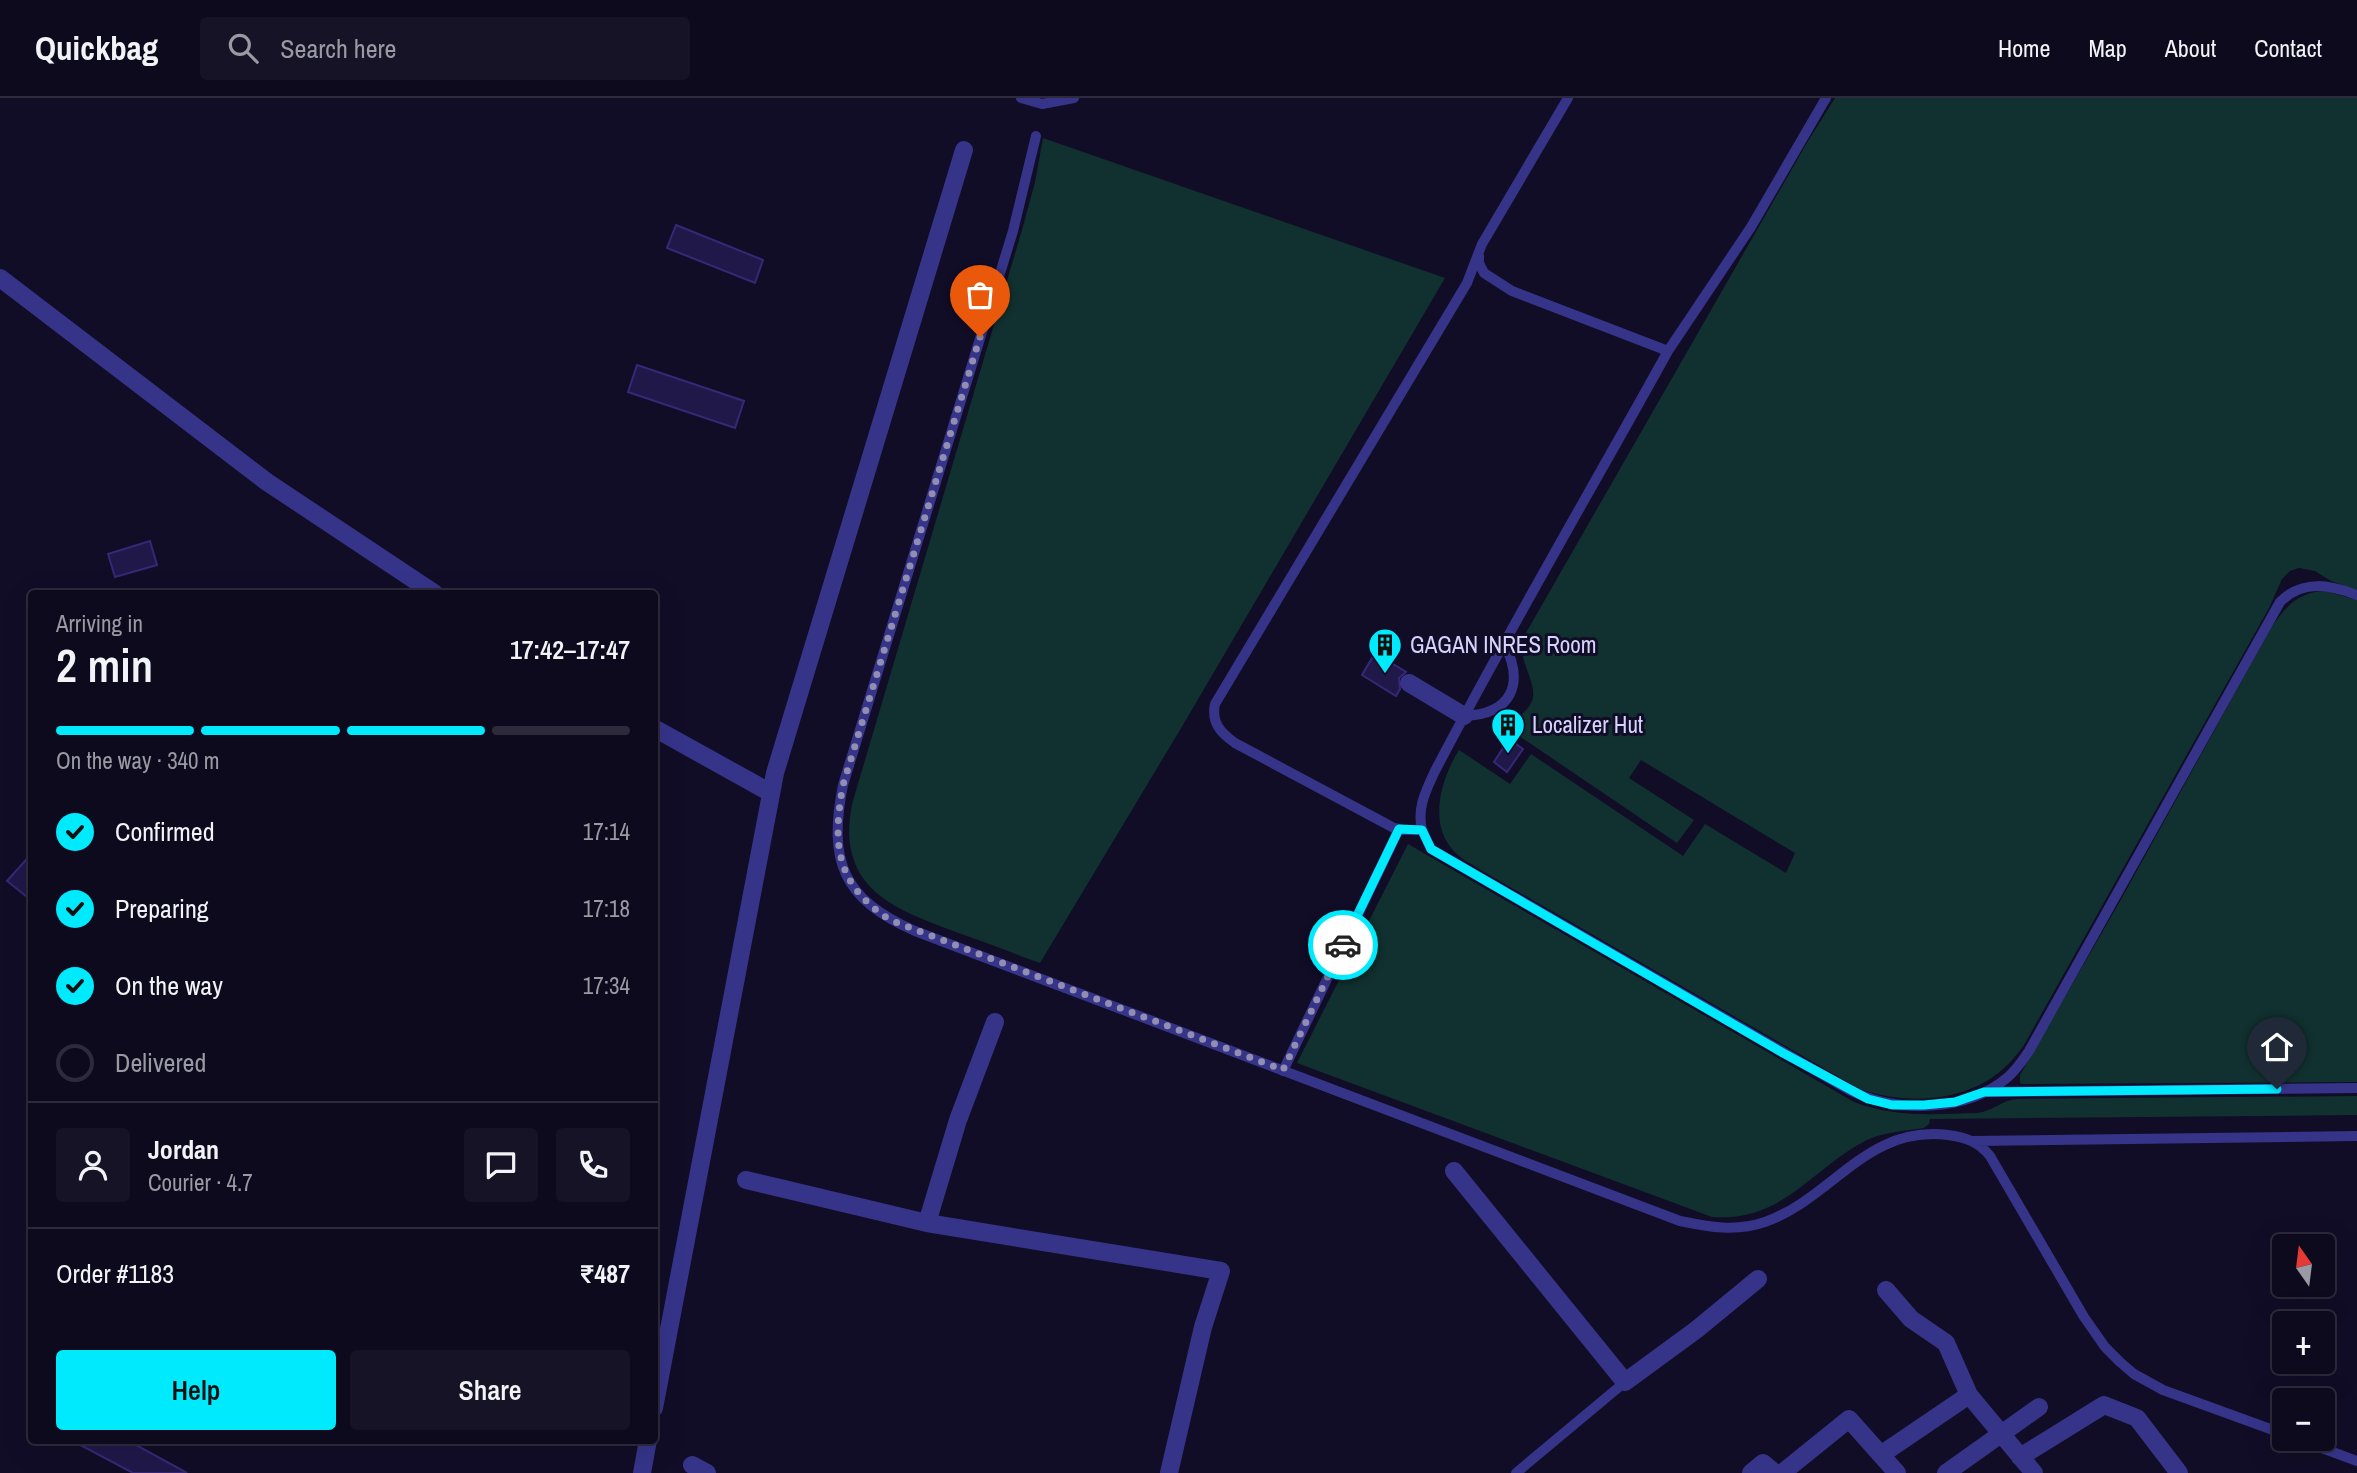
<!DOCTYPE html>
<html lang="en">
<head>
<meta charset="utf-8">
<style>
	body { margin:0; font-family:"Archivo Narrow",sans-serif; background:#161326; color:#f1f3f6; height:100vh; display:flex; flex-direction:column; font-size:26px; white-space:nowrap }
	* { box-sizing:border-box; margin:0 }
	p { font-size:23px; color:#9a9aa4 }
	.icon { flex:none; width:38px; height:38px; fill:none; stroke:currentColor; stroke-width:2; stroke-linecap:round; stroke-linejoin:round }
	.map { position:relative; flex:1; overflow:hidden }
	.panel { position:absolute; left:28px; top:492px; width:630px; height:854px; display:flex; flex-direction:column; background:#0d0a1d; border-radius:7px; box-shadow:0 7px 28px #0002,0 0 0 2px #2d2b3b }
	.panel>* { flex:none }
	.needle { width:46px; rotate:346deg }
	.controls { position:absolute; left:2272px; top:1136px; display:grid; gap:14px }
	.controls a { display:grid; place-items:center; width:63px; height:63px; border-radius:7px; background:#0d0a1d; box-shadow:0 7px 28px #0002,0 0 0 2px #2d2b3b; font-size:35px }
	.pin { position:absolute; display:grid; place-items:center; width:60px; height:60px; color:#fff; margin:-72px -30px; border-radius:50% 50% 50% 0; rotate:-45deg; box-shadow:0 0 7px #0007 }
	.pin .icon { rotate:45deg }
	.courier { position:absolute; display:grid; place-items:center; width:70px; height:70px; margin:-35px; border:5px solid #00eafe; border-radius:50%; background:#fff; color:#222; box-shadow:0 2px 9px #0007 }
	.head em { font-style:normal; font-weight:600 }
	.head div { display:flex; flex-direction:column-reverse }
	.head { display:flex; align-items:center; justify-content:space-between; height:119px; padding:0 28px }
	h1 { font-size:46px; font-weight:600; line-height:52px }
	.bar { display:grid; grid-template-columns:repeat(4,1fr); gap:10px 7px; align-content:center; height:84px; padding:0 28px }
	.bar i { height:9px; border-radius:5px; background:#2d2b3b }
	.bar .selected { background:#00eafe }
	.bar p { grid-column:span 4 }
	.line { display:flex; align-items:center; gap:18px; padding:0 28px; border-top:2px solid #2d2b3b }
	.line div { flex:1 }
	.round { display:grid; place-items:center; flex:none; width:74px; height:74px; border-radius:7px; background:#161326 }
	ol { padding:0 28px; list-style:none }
	li { display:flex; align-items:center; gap:21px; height:77px }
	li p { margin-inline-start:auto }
	li .icon { padding:7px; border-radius:50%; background:#00eafe; color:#111; stroke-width:4 }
	li:last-child { color:#9a9aa4 }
	li i { width:38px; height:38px; border:4px solid #2d2b3b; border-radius:50% }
	.primary-button { display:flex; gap:14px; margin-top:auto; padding:14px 28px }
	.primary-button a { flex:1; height:80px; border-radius:7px; background:#00eafe; color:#111; font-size:28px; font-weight:600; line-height:80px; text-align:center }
	.primary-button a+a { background:#161326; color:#f1f3f6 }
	header { display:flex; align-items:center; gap:42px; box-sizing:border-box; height:98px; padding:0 35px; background:#0d0a1d; border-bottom:2px solid #2d2b3b }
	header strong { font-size:33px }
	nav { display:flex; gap:38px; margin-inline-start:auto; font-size:24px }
	.search { width:490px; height:63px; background:#161326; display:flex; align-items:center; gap:18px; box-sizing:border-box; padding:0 24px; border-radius:7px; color:#9a9aa4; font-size:26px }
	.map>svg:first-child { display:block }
	.green { fill:#10312f }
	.building { fill:#201849; stroke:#362877; stroke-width:2 }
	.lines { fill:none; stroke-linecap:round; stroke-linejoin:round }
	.service { stroke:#363489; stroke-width:10 }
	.minor { stroke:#363489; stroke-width:18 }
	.done { stroke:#928eb3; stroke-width:7; stroke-dasharray:0 12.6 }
	.route { stroke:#00eafe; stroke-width:9 }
	.labels { text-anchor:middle; stroke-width:6; stroke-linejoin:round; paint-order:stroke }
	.poi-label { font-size:23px; fill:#d7d3ff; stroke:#110d27; text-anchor:start }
</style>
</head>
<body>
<header>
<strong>Quickbag</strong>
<div class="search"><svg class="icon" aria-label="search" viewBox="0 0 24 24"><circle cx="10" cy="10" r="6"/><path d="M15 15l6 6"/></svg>Search here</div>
<nav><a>Home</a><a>Map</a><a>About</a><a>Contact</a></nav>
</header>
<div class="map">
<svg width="2357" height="1375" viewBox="0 0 2357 1375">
	<rect width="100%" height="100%" fill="#110d27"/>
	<!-- green -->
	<path class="green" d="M 1835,0 L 2357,0 L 2357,492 L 2331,483 L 2315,473 L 2299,470 L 2290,473 L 2282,481 L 2269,510 L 2024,947 C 2018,955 2011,964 2003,971 C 1965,1005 1905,1007 1860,991 L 1479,771 C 1470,765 1459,760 1452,751 C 1428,723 1442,679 1459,652 L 1510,686 L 1531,656 L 1683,758 L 1705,726 L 1786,775 L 1795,755 L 1641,662 L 1629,680 L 1694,722 L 1677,745 L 1503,627 C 1562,600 1515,577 1523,540 L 1808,43 Z
		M 1043,40 L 1445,180 L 1180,632 L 1040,865 C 1015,856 990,846 964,837 C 924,821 866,806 853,759 C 847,741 849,724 852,706 L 1022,132 L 1035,84 Z
		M 2325,493 L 2357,502 L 2357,984 L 2022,986 L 2020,985 L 2020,977 L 2119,805 L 2271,530 C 2285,509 2298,494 2325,493 Z
		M 1408,746 L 1854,1004 C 1896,1020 1933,1016 1978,1015 C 1993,1013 2002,1002 2017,1001 L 2357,998 L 2357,1017 L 1930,1021 L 1929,1026 L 1924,1030 C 1904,1033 1883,1034 1865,1043 C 1810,1072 1783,1124 1712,1119 L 1297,965 Z"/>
	<!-- building -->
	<path class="building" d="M 676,127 L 763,162 L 755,185 L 667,150 Z
		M 637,267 L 744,303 L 735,330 L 628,294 Z
		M 150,443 L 157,467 L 115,479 L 108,456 Z
		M 1375,555 L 1406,574 L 1399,580 L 1400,591 L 1396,598 L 1362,577 Z
		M 1509,641 L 1523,651 L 1507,674 L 1494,664 Z
		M 32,755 L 32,803 L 7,783 Z
		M 71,1342 L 127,1342 L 187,1375 L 133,1375 Z"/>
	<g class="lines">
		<!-- service -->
		<path class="service" d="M 1021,0 L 1042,6 L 1074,0
			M 1568,0 L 1482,146 L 1467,185 L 1215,606 C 1211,625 1221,635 1235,645 L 1394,730 L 1403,732 L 1422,732 L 1431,751 L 1849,992 C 1897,1015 1966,1015 2008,979 C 2016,972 2023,962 2029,953 L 2280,504 C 2303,481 2330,487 2357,497
			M 1036,38 L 1013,133 L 843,687 C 828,763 842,801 915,833 L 1680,1123 C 1709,1129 1736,1134 1765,1124 C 1833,1100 1866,1027 1948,1037 C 1965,1039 1979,1044 1990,1058 L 2084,1219 L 2105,1249 L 2120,1264 L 2134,1276 L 2163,1292 L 2284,1336
			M 1479,158 L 1479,165 L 1484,175 L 1512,193 L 1668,253 L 1751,129 L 1826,0
			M 1464,618 C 1512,616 1525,586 1504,545
			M 1422,732 C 1417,710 1425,695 1434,675 C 1508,533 1590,394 1668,253
			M 1283,973 L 1399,731
			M 1985,994 L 2357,990
			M 1973,1043 L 2357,1038
			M 2295,1340 L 2357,1363
			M 1516,1375 L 1625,1284"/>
		<!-- minor -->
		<path class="minor" d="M 0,180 L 267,384 L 434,495
			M 1409,585 L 1464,618
			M 654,630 L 771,695
			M 1454,1073 L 1625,1284 L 1696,1232 L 1758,1181
			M 746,1082 L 927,1125 L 1221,1173 L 1203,1229 L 1169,1375
			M 927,1125 L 958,1022 L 995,924
			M 1886,1192 L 1911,1221 L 1946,1245 L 1969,1297 L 2034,1375
			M 654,1310 L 775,675 L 964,52
			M 1882,1356 L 1969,1297
			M 2020,1359 L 2104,1307 L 2137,1320 L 2179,1375
			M 692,1367 L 707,1375
			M 642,1375 L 648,1342
			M 1751,1375 L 1763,1365 L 1775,1375
			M 1782,1375 L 1849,1321 L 1897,1375
			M 1946,1375 L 2039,1309"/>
	</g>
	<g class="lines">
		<!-- done -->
		<path class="done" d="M 980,239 L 843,687 C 832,748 836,786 890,822 L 1283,972 L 1343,847"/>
		<!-- route -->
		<path class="route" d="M 1343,847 L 1399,731 L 1422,732 L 1431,751 L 1783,955 L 1868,1001 L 1892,1007 L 1924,1007 L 1955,1004 L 1984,994 L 2277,991"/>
	</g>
	<!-- icons -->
	<defs>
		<g id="building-pin" transform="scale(1.75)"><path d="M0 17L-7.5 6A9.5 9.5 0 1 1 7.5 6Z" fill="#00eafe" stroke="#110d27"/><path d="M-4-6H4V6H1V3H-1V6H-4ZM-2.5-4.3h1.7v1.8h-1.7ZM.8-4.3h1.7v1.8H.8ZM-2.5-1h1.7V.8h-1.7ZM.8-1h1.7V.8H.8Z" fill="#111"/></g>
	</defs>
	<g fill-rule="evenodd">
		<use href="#building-pin" x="1385" y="547"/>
		<use href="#building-pin" x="1508" y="627"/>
	</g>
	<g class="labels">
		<!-- poi labels -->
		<g class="poi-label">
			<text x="1410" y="555">GAGAN INRES Room</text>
			<text x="1532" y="635">Localizer Hut</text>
		</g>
	</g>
</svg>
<div class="controls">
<a><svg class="needle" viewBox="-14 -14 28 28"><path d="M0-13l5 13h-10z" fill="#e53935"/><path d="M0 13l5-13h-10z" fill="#9a9aa4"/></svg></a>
<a>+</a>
<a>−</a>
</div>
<div class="pin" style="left:980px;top:239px;background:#ea580c"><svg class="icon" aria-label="bag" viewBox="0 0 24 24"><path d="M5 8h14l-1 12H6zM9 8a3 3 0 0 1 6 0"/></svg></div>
<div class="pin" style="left:2277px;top:991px;background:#1f2937"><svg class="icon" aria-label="home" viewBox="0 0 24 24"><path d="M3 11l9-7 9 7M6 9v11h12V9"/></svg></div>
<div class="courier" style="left:1343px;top:847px"><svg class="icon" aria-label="car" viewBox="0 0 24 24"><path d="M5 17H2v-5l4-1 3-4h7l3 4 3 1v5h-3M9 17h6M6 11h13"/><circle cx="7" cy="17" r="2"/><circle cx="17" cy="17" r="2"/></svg></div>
<section class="panel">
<div class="head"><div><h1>2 min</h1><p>Arriving in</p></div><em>17:42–17:47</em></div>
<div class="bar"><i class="selected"></i><i class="selected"></i><i class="selected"></i><i></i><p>On the way · 340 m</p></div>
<ol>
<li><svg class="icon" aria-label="check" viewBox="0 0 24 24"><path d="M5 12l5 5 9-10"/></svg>Confirmed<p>17:14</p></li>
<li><svg class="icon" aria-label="check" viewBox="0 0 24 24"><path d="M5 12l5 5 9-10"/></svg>Preparing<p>17:18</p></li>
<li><svg class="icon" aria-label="check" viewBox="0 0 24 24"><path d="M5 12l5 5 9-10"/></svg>On the way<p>17:34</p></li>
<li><i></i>Delivered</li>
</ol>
<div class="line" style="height:126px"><a class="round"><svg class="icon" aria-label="person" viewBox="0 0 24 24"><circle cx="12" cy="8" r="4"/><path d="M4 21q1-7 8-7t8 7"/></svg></a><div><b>Jordan</b><p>Courier · 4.7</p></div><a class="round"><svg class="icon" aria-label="chat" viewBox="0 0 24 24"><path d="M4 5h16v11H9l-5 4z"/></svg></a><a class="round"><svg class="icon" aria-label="phone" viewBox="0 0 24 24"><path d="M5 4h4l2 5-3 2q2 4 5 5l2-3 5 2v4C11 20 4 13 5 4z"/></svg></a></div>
<div class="line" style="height:91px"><div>Order #1183</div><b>₹487</b></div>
<div class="primary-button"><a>Help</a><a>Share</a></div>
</section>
</div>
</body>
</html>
